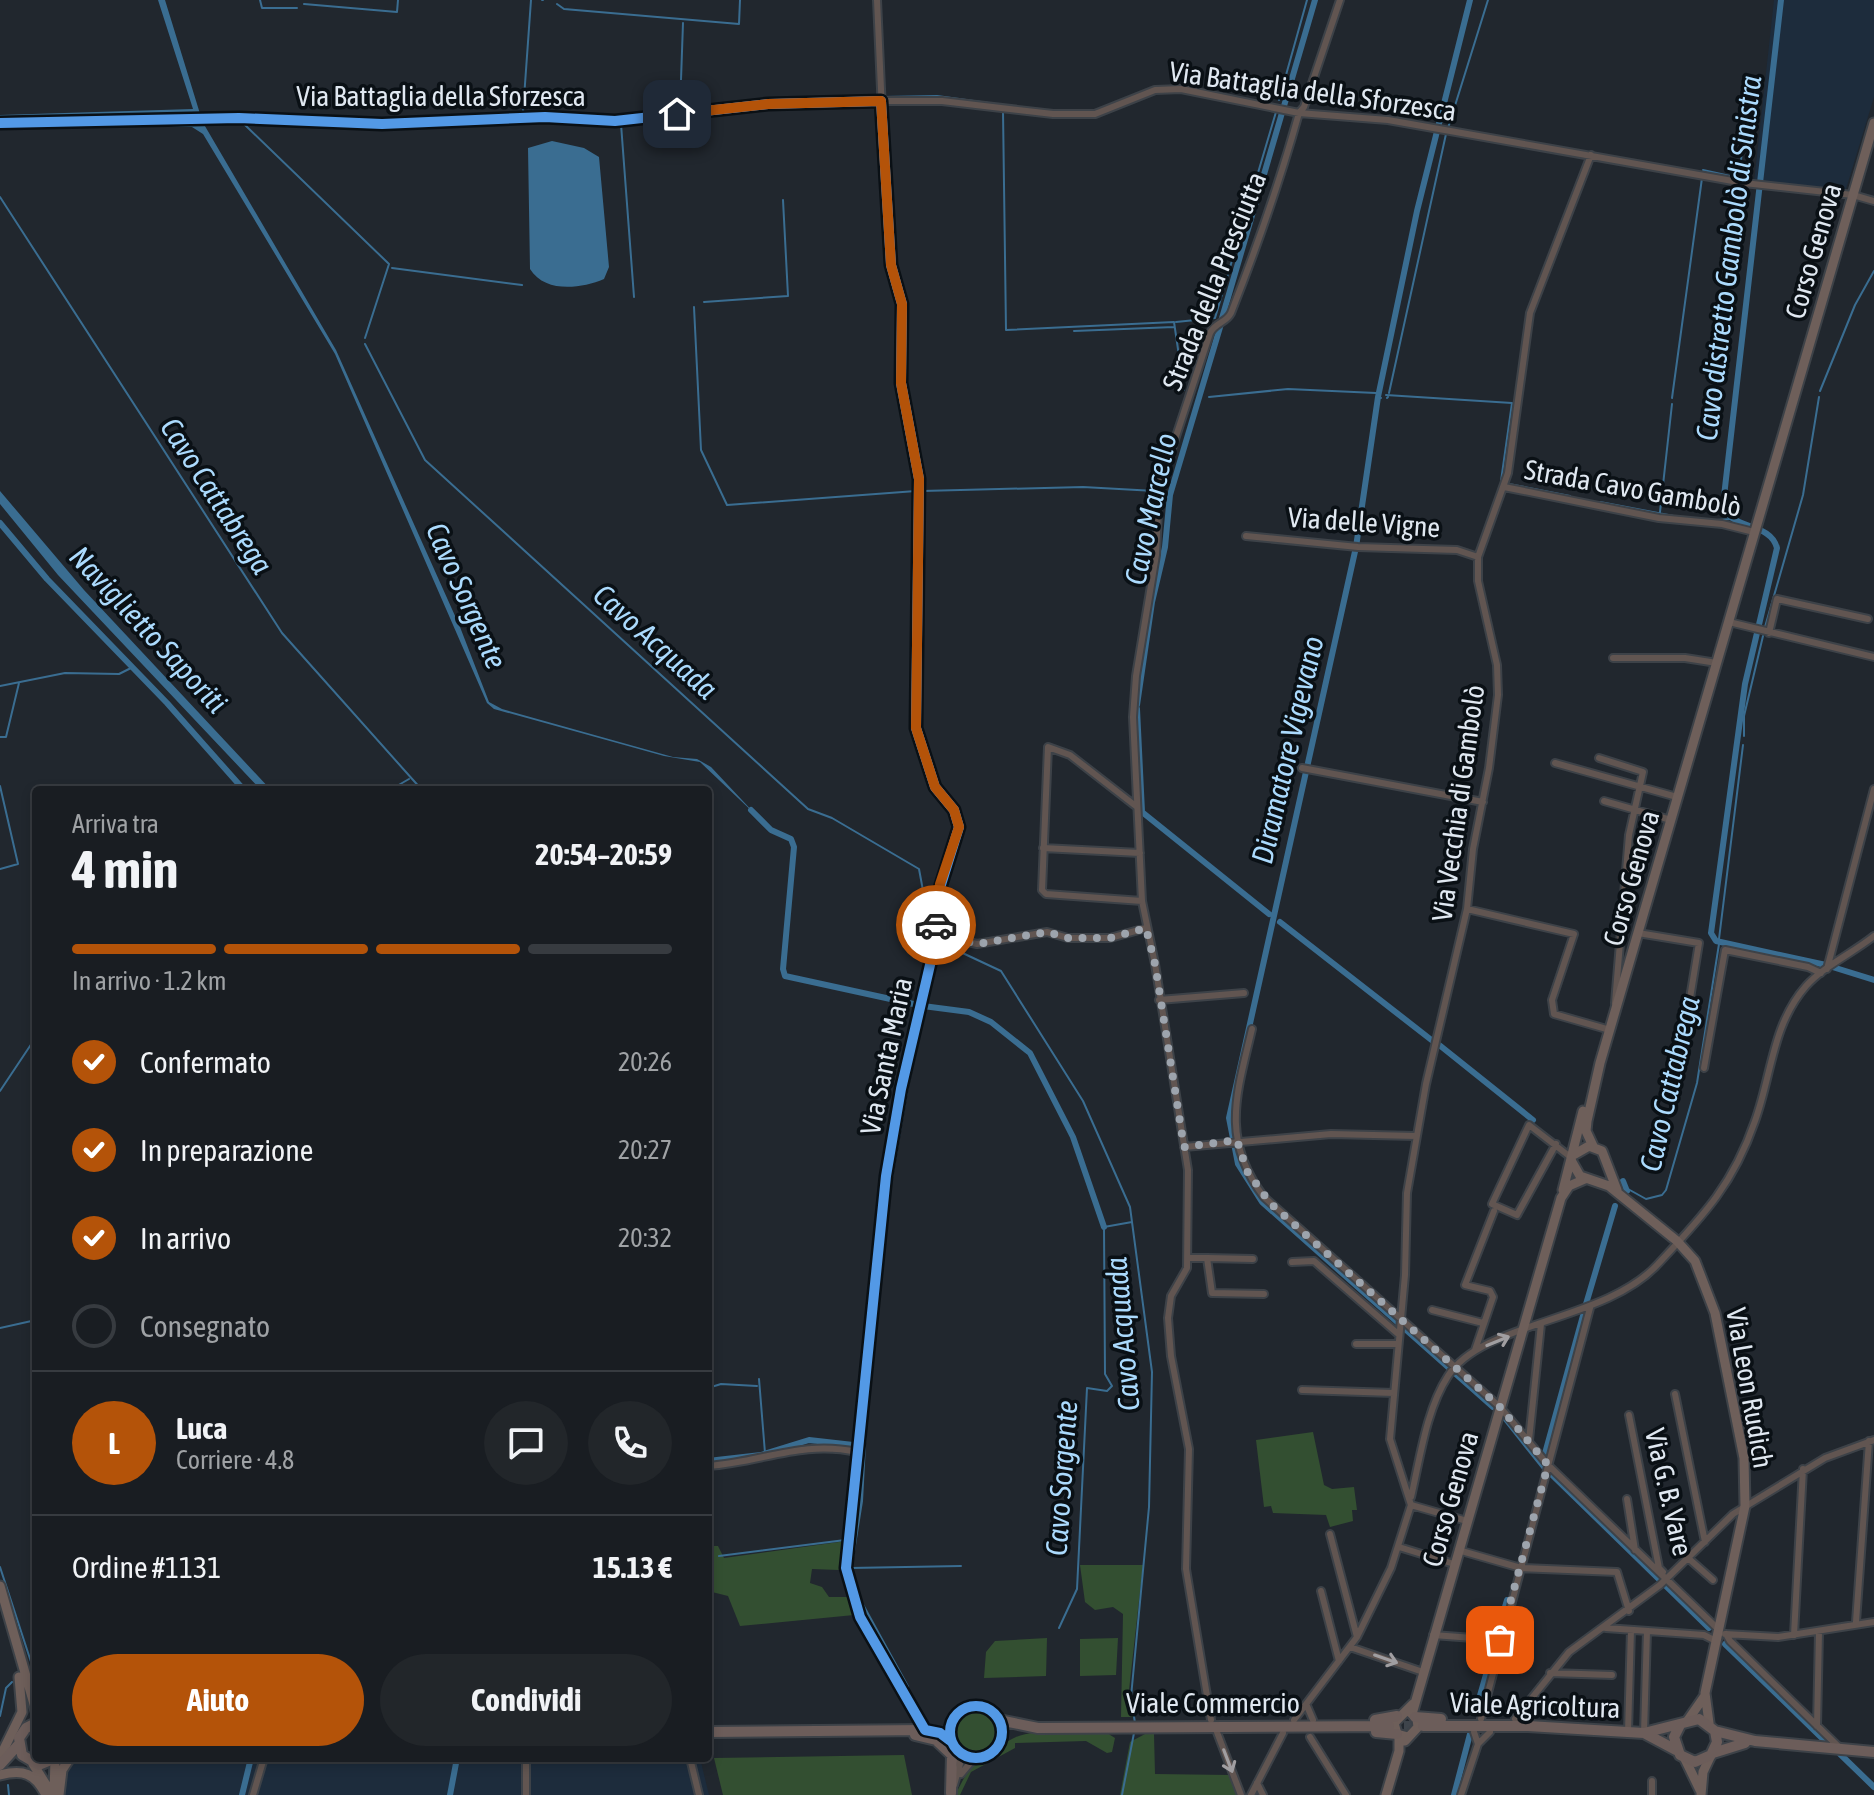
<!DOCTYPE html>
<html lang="it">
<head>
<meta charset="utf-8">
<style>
	body { margin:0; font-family:"Asap Condensed",sans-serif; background:#22262a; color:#f1f3f6; height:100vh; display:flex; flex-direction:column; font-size:30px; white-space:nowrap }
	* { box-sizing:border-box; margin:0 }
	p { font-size:26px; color:#9fa2a5 }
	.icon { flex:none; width:44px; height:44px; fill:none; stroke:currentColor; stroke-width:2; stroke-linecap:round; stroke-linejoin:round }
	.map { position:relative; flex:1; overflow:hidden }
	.side { position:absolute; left:32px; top:786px; width:680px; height:976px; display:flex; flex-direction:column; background:#191d22; border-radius:8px; box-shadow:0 4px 12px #0003,0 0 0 2px #373b40 }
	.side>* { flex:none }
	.pin { position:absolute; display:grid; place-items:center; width:68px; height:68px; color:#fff; margin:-34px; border-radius:16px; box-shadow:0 4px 12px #0006 }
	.courier { position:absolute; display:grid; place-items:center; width:80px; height:80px; margin:-40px; border:6px solid #b45309; border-radius:50%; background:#fff; color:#222; box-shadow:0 2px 10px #0007 }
	.overview em { font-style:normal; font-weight:700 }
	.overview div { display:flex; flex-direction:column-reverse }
	.overview { display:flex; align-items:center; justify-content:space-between; height:136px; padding:0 40px }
	h1 { font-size:52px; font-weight:700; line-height:60px }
	.bar { display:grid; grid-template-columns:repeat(4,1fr); gap:12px 8px; align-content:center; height:96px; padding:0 40px }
	.bar i { height:10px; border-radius:6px; background:#373b40 }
	.bar .current { background:#b45309 }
	.bar p { grid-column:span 4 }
	.line { display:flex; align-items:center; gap:20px; padding:0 40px; border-top:2px solid #373b40 }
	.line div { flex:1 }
	.round { display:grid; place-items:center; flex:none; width:84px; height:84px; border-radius:42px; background:#22262a }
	ol { padding:0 40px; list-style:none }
	li { display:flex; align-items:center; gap:24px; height:88px }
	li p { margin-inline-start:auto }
	li .icon { padding:8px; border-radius:50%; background:#b45309; color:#fff; stroke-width:4 }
	li:last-child { color:#9fa2a5 }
	li i { width:44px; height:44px; border:4px solid #373b40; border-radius:50% }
	.primary-button { display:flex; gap:16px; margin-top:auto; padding:16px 40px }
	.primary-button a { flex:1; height:92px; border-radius:48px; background:#b45309; color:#fff; font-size:32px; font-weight:700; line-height:92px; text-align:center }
	.primary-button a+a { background:#22262a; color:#f1f3f6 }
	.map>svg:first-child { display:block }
	.built { fill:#1d2c3c }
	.green { fill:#334f31 }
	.water { fill:#3a6d91 }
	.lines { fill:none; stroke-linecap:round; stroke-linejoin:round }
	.stream { stroke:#3a6d91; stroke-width:2 }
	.canal { stroke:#3a6d91; stroke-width:6 }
	.primary-tunnel { stroke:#3e444b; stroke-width:10; stroke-dasharray:10 5; stroke-linecap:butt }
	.street-casing { stroke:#3d4248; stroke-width:10 }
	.secondary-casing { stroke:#3d4248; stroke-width:13 }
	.primary-casing { stroke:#3d4248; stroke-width:14 }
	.street { stroke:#615551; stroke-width:6 }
	.secondary { stroke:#6e5f5a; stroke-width:9 }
	.primary { stroke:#6c5d5a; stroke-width:10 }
	.cycleway-casing { stroke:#0a1015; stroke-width:15 }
	.cycleway { stroke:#5399e6; stroke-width:10 }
	.oneway { stroke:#a09ea1 }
	.done { stroke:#9da4ad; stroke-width:8; stroke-dasharray:0 14.4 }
	.route { stroke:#b45309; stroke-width:10 }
	.labels { text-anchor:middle; stroke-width:7; stroke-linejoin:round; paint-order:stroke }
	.street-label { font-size:28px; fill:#e0e8f1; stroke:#0a1015 }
	.water-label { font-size:30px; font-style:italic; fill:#abdafd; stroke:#0a1015 }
</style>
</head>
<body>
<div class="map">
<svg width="1874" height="1795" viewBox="0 0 1874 1795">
	<rect width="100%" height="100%" fill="#21272e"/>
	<!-- built -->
	<path class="built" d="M 1774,0 L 1874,0 L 1874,97 L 1846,189 L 1754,182 Z
		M 75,1758 L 700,1758 L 709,1795 L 61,1795 L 61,1784 Z"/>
	<!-- green -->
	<path class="green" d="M 1313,1432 L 1324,1485 L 1332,1489 L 1354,1487 L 1357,1510 L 1352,1510 L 1353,1521 L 1330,1527 L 1326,1515 L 1273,1513 L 1271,1506 L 1264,1507 L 1256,1440 Z
		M 846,1541 L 839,1570 L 812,1569 L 810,1583 L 822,1587 L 829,1597 L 847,1597 L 855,1610 L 854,1615 L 740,1626 L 728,1596 L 708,1591 L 708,1546 L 718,1546 L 724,1558 Z
		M 1080,1565 L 1143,1565 L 1129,1690 L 1133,1717 L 1121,1717 L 1123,1614 L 1113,1607 L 1095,1610 L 1085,1602 Z
		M 1047,1638 L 1046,1676 L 984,1678 L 986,1652 L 995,1641 Z
		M 1118,1638 L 1116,1675 L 1080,1676 L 1080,1639 Z
		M957 1732a20 20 0 1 1 40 0a20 20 0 1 1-40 0Z
		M 1107,1733 L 1115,1738 L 1112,1752 L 1107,1753 L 1086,1741 L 1015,1743 L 1015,1748 L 971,1772 L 960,1795 L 955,1795 L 972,1763 C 991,1758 999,1744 1016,1737 C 1041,1727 1080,1733 1107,1733 Z
		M 1145,1734 L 1154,1734 L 1155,1774 L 1230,1775 L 1238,1795 L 1120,1795 L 1130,1742 Z
		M 904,1755 L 912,1795 L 723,1795 L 714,1758 Z"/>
	<!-- water -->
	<path class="water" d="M 158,0 L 165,0 L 201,117 L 0,120 L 0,115 L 193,109 Z
		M 202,121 L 336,350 L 460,627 L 489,702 L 502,709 L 673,757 L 697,759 L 711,767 L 757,816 L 700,762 L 664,756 L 494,709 L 487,703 L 335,354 L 203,134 L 192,127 L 85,125 Z
		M 552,141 L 584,148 L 599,157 L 609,267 L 604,279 C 580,289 545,293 530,269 L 528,148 Z
		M 0,491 L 84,590 L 271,790 L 261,790 L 58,575 L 0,504 Z"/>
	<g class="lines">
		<!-- stream -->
		<path class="stream" d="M 260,0 L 262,8 L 297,8
			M 531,0 L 523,112 L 547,114
			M 542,0 L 543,0
			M 304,4 L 397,12 L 398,0
			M 557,4 L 564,9 L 739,24 L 740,0
			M 880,5 L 884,82
			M 883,97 L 937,96 L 1003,105
			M 1279,100 L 1307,0
			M 680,108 L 683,23
			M 1003,111 L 1006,330 L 1174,322 L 1184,390
			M 629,115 L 780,99 L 878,98
			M 212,123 L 244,124 L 389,264 L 365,338
			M 621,124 L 634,297
			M 0,128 L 75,126
			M 1448,128 L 1488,0
			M 1703,170 L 1739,178 L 1750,80
			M 0,197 L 282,633 L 422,790
			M 392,268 L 522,285
			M 704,302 L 788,296 L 783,200
			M 694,307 L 701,450 L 727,505 L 916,491
			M 1176,322 L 1215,318 L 1276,112
			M 1074,331 L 1174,327
			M 365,344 L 425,460 L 808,809 L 832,818 L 919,869 L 932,939
			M 1820,391 L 1855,305 L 1874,271
			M 1389,393 L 1446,134
			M 1386,395 L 1512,403 L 1501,481
			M 1209,397 L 1288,389 L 1376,393
			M 1378,397 L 1381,398
			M 1387,398 L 1388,397
			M 1672,398 L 1702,178
			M 1509,484 L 1570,496
			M 922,491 L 1083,487 L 1155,491
			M 1163,493 L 1170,495
			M 1600,502 L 1679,517
			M 1660,512 L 1672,404
			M 1717,520 L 1732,519
			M 1765,627 L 1803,495 L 1819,397
			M 0,686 L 65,673 L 119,674 L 131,668
			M 1744,736 L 1744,716 L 1763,636
			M 0,737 L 6,737 L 19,683
			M 0,786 L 18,864 L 0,869
			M 390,790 L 409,779
			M 1719,939 L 1743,745
			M 939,942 L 1001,971 L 1083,1101 L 1130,1207 L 1152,1372 L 1149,1507 L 1131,1697 L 1135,1723
			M 0,1091 L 36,1037
			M 1628,1189 L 1646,1199 L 1662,1195 L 1666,1190 L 1697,1083 L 1719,944
			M 0,1328 L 36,1320
			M 759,1379 L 765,1453
			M 708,1388 L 721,1384 L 757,1386
			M 719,1556 L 853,1539
			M 0,1567 L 34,1671
			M 850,1568 L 961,1566
			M 1059,1628 L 1077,1589 L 1087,1388 L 1107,1391 L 1112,1386 L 1105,1374 L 1104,1227 L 1132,1222
			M 0,1716 L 6,1688 L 12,1682
			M 8,1785 L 9,1795
			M 1122,1795 L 1134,1733"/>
		<!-- canal -->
		<path class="canal" d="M 1470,0 L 1417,211 L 1378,397 L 1356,547 L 1229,1118 L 1238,1164 L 1262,1202 L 1493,1407
			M 1781,0 L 1723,505 C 1730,531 1770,521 1777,548 L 1745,684 L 1711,933 L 1716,941 L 1826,965 L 1874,980
			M 1222,318 L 1315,0
			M 0,523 L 47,579 L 167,703 L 244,790
			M 1137,705 L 1152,602 L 1165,547 L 1170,495 L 1221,324
			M 1137,709 L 1142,812 L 1269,914
			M 751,810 L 771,830 L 791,839 L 794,847 L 783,969 L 785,976 L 918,1005
			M 1280,922 L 1434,1042
			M 923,1006 L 969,1012 L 991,1022 L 1030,1053 L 1073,1137 L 1104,1227
			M 1438,1044 L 1533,1120
			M 1623,1181 L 1627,1191
			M 886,1200 L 906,1085 L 924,1006
			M 1586,1304 L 1615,1206
			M 1505,1418 L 1544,1467 L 1709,1628
			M 1544,1457 L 1584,1312
			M 708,1461 L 761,1455 L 809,1440 L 862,1446
			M 849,1570 L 860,1501 L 865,1406
			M 856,1596 L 906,1687
			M 1496,1637 L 1507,1600
			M 1725,1644 L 1825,1741
			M 1475,1713 L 1487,1671
			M 1840,1754 L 1874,1787
			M 242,1795 L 251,1758
			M 450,1795 L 457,1758
			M 1454,1795 L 1470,1734"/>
		<!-- primary-tunnel -->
		<path class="primary-tunnel" d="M 1389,1726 L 1423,1726"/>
		<!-- street casing -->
		<g class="street-casing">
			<path id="street" d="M 877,0 L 888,244 L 902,304 L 901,383 L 919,479 L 916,728 L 935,787 L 954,810 L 959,827 L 935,904 L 937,935 L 901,1089 L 886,1176 L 846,1568 L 860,1617 L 925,1730
				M 0,123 L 239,118 L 382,124 L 545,117 L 615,121 L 768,104 L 881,101 L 942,101 L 1053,114 L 1095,114 L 1155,90 L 1181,89 L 1299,113 L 1388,120 L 1744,183 L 1853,195 L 1874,201
				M 1504,487 L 1659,518 L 1722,524 L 1754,532
				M 1246,536 L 1358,547 L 1457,550 L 1478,557
				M 1729,622 L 1874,657
				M 1769,633 L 1777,599 L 1868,619
				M 1613,658 L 1685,658 L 1717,663
				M 1599,758 L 1643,772 L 1629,835 L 1615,1003
				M 1555,763 L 1677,797
				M 1302,768 L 1483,802
				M 1604,801 L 1671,820
				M 1137,807 L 1070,755 L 1048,747 L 1042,890 L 1046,894 L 1142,901
				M 1043,848 L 1140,853
				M 1467,909 L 1574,934 L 1552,1000 L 1554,1014 L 1610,1030
				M 1638,933 L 1699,943 L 1679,1066
				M 937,935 L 977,944 L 1047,932 L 1068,938 L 1110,938 L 1146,928
				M 1827,969 L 1874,789
				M 1159,1000 L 1244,993
				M 1252,1029 C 1237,1093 1220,1139 1264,1197 L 1500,1407 L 1548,1465 L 1718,1629
				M 1704,1068 L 1725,950 L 1808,967 L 1821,973
				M 1556,1144 L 1517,1215 L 1492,1204 L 1529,1125 L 1573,1159
				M 1184,1147 L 1331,1134 L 1416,1136
				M 1188,1258 L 1207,1258 L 1212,1293 L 1264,1294
				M 1207,1258 L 1253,1259
				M 1292,1262 L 1314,1261 L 1397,1333
				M 1432,1310 L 1483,1323
				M 1356,1344 L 1397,1344
				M 1475,1350 L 1493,1297 L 1490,1291 L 1465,1285 L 1494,1211
				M 1302,1390 L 1394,1393
				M 1675,1394 L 1705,1542
				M 1629,1415 L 1659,1568 L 1663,1572
				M 1529,1440 L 1541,1324
				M 708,1466 C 763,1462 802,1440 857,1452
				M 1411,1497 C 1420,1459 1426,1410 1448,1376 C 1483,1321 1605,1322 1658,1264 C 1703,1216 1733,1185 1755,1121 C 1772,1074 1772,1025 1806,986 C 1824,966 1853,953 1874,936
				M 1627,1499 L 1635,1550
				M 1411,1505 L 1467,1521
				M 1330,1534 L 1357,1637
				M 1399,1547 L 1454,1564
				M 1458,1550 L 1521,1568 L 1617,1572 L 1629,1611
				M 1688,1558 L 1713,1580
				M 1321,1591 L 1339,1661
				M 1856,1622 L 1869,1441
				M 1606,1628 L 1704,1635 L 1716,1641
				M 1725,1634 L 1778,1637 L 1874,1622
				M 1726,1634 L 1730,1641 L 1841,1749
				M 1433,1635 L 1500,1640
				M 1794,1635 L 1803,1469
				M 1350,1647 L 1423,1672
				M 1550,1673 L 1612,1675
				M 1307,1706 L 1313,1720
				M 1481,1719 L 1590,1308
				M 1515,1719 L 1569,1652 L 1660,1585 L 1733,1514 L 1825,1458 L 1874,1440
				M 1211,1720 L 1186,1569 L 1189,1449 L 1171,1356 L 1168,1318 L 1171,1296 L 1187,1268 L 1188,1170 L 1155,964 L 1142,901 L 1133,717 L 1136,676 L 1156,555 L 1159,488 L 1210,333 C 1216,322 1226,323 1231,313 C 1257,247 1280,181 1299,113 L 1304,107 L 1340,0
				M 1294,1720 L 1357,1637 L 1391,1568 L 1411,1505 L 1390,1439 L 1405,1275 L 1407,1193 L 1426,1084 L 1467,909 L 1473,849 L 1489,768 L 1498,695 L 1497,665 L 1478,581 L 1478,557 L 1508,473 L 1530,313 L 1591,155
				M 1817,1726 L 1819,1632
				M 1215,1727 L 1241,1795
				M 1474,1732 L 1478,1744
				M 1628,1732 L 1631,1630
				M 1644,1733 L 1647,1631
				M 1310,1737 L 1346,1795
				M 526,1758 L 526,1795
				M 690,1758 L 699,1795
				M 961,1774 L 971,1762 L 983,1757
				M 1257,1783 L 1263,1795
				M 954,1785 L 960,1764 L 957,1750
				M 253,1795 L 264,1758
				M 1251,1795 L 1283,1733
				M 1461,1795 L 1478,1744 L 1490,1732
				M 1652,1795 L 1652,1781"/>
		</g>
		<!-- secondary casing -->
		<g class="secondary-casing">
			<path id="secondary" d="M 1593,1146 L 1586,1131 L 1587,1121 L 1600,1063 L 1874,123
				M 1575,1154 L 1589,1146 L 1602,1151 L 1617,1190
				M 1572,1162 L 1580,1176 L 1609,1186 L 1677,1241 L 1695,1261 L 1715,1313 L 1744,1458 L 1745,1506 L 1705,1693 L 1709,1723
				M 1563,1190 L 1583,1111
				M 0,1586 L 36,1711
				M 1412,1714 L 1561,1198 L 1569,1186 L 1585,1179
				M 1688,1720 L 1704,1697
				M 1408,1737 L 1397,1734 L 1394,1723 L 1413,1704
				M 1405,1741 L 1418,1727 L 1417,1719 L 1411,1713
				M 0,1757 L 22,1712 L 19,1677
				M 1685,1759 L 1700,1790
				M 33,1764 L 50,1791
				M 0,1775 C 23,1769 35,1773 46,1795
				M 54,1792 L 55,1759
				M 59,1795 L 62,1770 L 70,1758
				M 1386,1795 L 1399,1751 L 1399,1735
				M 1701,1795 L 1703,1772 L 1711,1755"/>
		</g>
		<!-- primary casing -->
		<g class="primary-casing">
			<path id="primary" d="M950 1732a26 26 0 1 1 52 0a26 26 0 1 1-52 0Z
				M 1415,1717 L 1441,1719
				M 999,1720 L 1038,1728 L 1389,1726
				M 1375,1720 L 1397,1716
				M 36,1723 L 26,1728 L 19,1738 L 22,1755 L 39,1765 L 56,1758
				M 1423,1726 L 1528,1726 L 1644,1733 L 1699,1719 L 1715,1731 L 1717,1742 L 1711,1755 L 1695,1762 L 1680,1755 L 1674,1737 L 1680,1725
				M 1715,1731 L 1755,1741 L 1874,1752
				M 708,1732 L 925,1730 L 940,1733 L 952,1742
				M 1376,1732 L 1397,1734
				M 1646,1734 L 1676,1750
				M 915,1735 L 936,1740 L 952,1755 L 951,1793
				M 1713,1753 L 1745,1743
				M 0,1765 L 19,1744"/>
		</g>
		<!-- street -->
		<use href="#street" class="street"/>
		<!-- secondary -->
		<use href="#secondary" class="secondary"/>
		<!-- primary -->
		<use href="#primary" class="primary"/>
		<!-- cycleway casing -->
		<g class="cycleway-casing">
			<path id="cycleway" d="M 0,123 L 239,118 L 382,124 L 545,117 L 615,121 L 768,104 L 881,101 L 891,265 L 902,304 L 901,383 L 919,479 L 916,728 L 935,787 L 954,810 L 959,827 L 935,904 L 937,935 L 901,1089 L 886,1176 L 846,1568 L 860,1617 L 925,1730 L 940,1733 L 952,1742
				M950 1732a26 26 0 1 1 52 0a26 26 0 1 1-52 0Z"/>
		</g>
		<!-- cycleway -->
		<use href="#cycleway" class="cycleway"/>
	</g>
	<!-- one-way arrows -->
	<defs><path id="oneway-shaft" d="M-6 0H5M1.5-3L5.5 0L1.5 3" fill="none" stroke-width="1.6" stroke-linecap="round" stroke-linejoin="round" transform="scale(2)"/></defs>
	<g class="oneway">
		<use href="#oneway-shaft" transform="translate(1498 1341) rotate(-22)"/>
		<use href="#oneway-shaft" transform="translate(1386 1659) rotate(19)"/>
		<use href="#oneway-shaft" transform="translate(1228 1761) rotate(69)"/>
	</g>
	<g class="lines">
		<!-- done -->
		<path class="done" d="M 936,925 L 937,935 L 977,944 L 1047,932 L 1068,938 L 1110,938 L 1146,928 L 1155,964 L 1184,1147 L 1237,1140 L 1247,1171 L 1270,1203 L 1500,1407 L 1548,1465 L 1500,1640"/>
		<!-- route -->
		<path class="route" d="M 677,114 L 768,104 L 881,101 L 891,265 L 902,304 L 901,383 L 919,479 L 916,728 L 935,787 L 954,810 L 959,827 L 940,884 L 936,925"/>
	</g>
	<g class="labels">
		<!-- street labels -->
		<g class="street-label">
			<text transform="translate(1313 91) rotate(8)" y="10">Via Battaglia della Sforzesca</text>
			<text x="441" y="106">Via Battaglia della Sforzesca</text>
			<text transform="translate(1813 251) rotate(-74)" y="10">Corso Genova</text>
			<text transform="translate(1214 281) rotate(-68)" y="10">Strada della Presciutta</text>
			<text transform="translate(1633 488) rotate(10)" y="10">Strada Cavo Gambolò</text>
			<text transform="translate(1364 522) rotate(4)" y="10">Via delle Vigne</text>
			<text transform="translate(1458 803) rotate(-82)" y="10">Via Vecchia di Gambolò</text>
			<text transform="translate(1631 878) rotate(-74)" y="10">Corso Genova</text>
			<text transform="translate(886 1056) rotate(-78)" y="10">Via Santa Maria</text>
			<text transform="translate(1750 1388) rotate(80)" y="10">Via Leon Rudich</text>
			<text transform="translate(1669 1492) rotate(77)" y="10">Via G. B. Vare</text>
			<text transform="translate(1450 1499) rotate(-74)" y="10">Corso Genova</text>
			<text x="1213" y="1713">Viale Commercio</text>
			<text transform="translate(1535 1705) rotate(2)" y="10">Viale Agricoltura</text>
		</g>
		<!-- water labels -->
		<g class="water-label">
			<text transform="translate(1729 258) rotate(-83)" y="10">Cavo distretto Gambolò di Sinistra</text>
			<text transform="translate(216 496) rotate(57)" y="10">Cavo Cattabrega</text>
			<text transform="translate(1151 509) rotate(-78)" y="10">Cavo Marcello</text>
			<text transform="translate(466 596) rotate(66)" y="10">Cavo Sorgente</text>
			<text transform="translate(148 630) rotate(47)" y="10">Naviglietto Saporiti</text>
			<text transform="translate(655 642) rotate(42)" y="10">Cavo Acquada</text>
			<text transform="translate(1288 750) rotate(-77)" y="10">Diramatore Vigevano</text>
			<text transform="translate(1670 1084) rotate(-77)" y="10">Cavo Cattabrega</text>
			<text transform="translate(1123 1334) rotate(-95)" y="10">Cavo Acquada</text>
			<text transform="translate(1062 1478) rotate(-86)" y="10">Cavo Sorgente</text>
		</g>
	</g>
</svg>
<div class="pin" style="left:1500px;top:1640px;background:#ea580c"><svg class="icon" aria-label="bag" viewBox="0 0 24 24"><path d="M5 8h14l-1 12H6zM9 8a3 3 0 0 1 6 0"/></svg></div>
<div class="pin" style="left:677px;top:114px;background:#1f2937"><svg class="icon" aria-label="home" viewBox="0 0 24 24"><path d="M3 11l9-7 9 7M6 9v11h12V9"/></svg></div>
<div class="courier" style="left:936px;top:925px"><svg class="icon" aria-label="car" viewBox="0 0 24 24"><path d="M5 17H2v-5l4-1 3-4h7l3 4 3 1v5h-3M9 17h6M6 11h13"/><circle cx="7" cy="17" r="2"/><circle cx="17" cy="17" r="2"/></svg></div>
<section class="side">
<div class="overview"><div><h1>4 min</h1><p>Arriva tra</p></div><em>20:54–20:59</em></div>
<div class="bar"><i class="current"></i><i class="current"></i><i class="current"></i><i></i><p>In arrivo · 1.2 km</p></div>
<ol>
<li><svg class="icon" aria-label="check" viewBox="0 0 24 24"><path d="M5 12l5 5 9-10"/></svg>Confermato<p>20:26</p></li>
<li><svg class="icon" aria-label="check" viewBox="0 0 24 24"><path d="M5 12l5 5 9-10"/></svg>In preparazione<p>20:27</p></li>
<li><svg class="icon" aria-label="check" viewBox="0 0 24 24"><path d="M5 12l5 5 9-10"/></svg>In arrivo<p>20:32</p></li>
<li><i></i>Consegnato</li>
</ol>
<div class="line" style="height:144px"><b class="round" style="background:#b45309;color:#fff">L</b><div><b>Luca</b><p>Corriere · 4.8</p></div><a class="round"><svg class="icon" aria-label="chat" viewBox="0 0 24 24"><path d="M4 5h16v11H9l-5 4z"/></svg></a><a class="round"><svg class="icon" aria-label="phone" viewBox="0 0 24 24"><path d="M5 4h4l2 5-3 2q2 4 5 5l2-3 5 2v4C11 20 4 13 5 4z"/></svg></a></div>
<div class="line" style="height:104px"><div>Ordine #1131</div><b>15.13 €</b></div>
<div class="primary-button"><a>Aiuto</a><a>Condividi</a></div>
</section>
</div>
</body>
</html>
